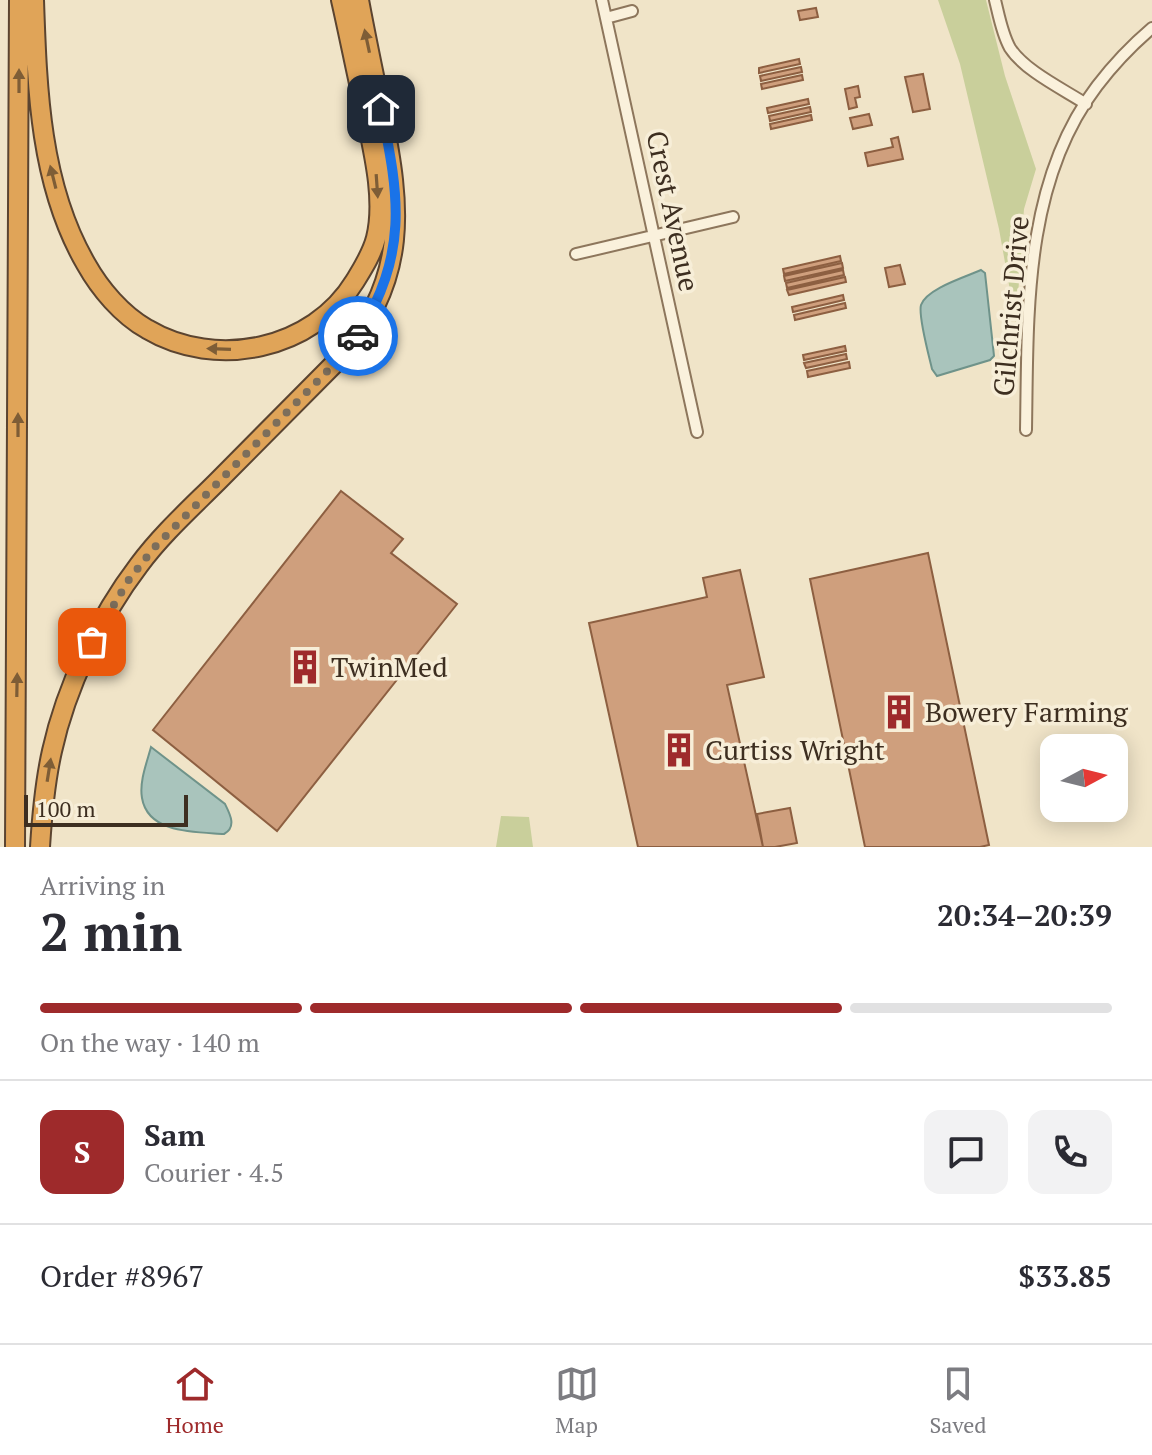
<!DOCTYPE html>
<html lang="en">
<head>
<meta charset="utf-8">
<style>
	body { margin:0; font-family:"PT Serif",serif; background:#f2f2f3; color:#2b2b33; height:100vh; display:flex; flex-direction:column; font-size:30px; white-space:nowrap }
	* { box-sizing:border-box; margin:0 }
	p { font-size:26px; color:#7c7c81 }
	.icon { flex:none; width:44px; height:44px; fill:none; stroke:currentColor; stroke-width:2; stroke-linecap:round; stroke-linejoin:round }
	.map { position:relative; height:847px; overflow:hidden }
	.sheet { display:flex; flex-direction:column; background:#fff; flex:1 }
	.sheet>* { flex:none }
	.needle { width:52px; rotate:83deg }
	.buttons { position:absolute; left:1040px; top:734px; display:grid; gap:16px }
	.buttons a { display:grid; place-items:center; width:88px; height:88px; border-radius:16px; background:#fff; box-shadow:0 4px 20px #0003; font-size:40px }
	.scale { position:absolute; left:24px; bottom:20px; width:164px; box-sizing:border-box; padding-left:8px; border:4px solid #3d2e20; border-top:0; font-size:22px; line-height:28px; white-space:nowrap; color:#3d2e20; -webkit-text-stroke:6px #f7eed8; paint-order:stroke }
	.pin { position:absolute; display:grid; place-items:center; width:68px; height:68px; color:#fff; margin:-34px; border-radius:16px; box-shadow:0 4px 12px #0006 }
	.courier { position:absolute; display:grid; place-items:center; width:80px; height:80px; margin:-40px; border:6px solid #1a73e8; border-radius:50%; background:#fff; color:#222; box-shadow:0 2px 10px #0007 }
	.headline em { font-style:normal; font-weight:800 }
	.headline div { display:flex; flex-direction:column-reverse }
	.headline { display:flex; align-items:center; justify-content:space-between; height:136px; padding:0 40px }
	h1 { font-size:52px; font-weight:800; line-height:60px }
	.bar { display:grid; grid-template-columns:repeat(4,1fr); gap:12px 8px; align-content:center; height:96px; padding:0 40px }
	.bar i { height:10px; border-radius:6px; background:#e1e1e2 }
	.bar .active { background:#9e2a2b }
	.bar p { grid-column:span 4 }
	.line { display:flex; align-items:center; gap:20px; padding:0 40px; border-top:2px solid #e1e1e2 }
	.line div { flex:1 }
	.round { display:grid; place-items:center; flex:none; width:84px; height:84px; border-radius:16px; background:#f2f2f3 }
	.dock { display:flex; justify-content:space-around; align-items:center; height:112px; border-top:2px solid #e1e1e2; background:#fff; font-size:22px; color:#7c7c81 }
	.dock a { display:grid; justify-items:center; gap:4px }
	.dock .active { color:#9e2a2b }
	.map>svg:first-child { display:block }
	.green { fill:#c9cf9b }
	.water { fill:#a9c4bc; stroke:#6f938a; stroke-width:2 }
	.building { fill:#cf9f7d; stroke:#8d5f41; stroke-width:2 }
	.lines { fill:none; stroke-linecap:round; stroke-linejoin:round }
	.street-casing { stroke:#8d765c; stroke-width:14 }
	.highway-casing { stroke:#5b4430; stroke-width:22 }
	.street { stroke:#faf1dc; stroke-width:10 }
	.highway { stroke:#e0a458; stroke-width:18 }
	.oneway { fill:#7e5d36 }
	.done { stroke:#7c6e5b; stroke-width:8; stroke-dasharray:0 14.4 }
	.route { stroke:#1a73e8; stroke-width:10 }
	.labels { text-anchor:middle; stroke-width:7; stroke-linejoin:round; paint-order:stroke }
	.street-label { font-size:28px; fill:#3d2e20; stroke:#f7eed8 }
	.poi-label { font-size:28px; fill:#3d2e20; stroke:#f7eed8; text-anchor:start }
</style>
</head>
<body>
<div class="map">
<svg width="1152" height="847" viewBox="0 0 1152 847">
	<rect width="100%" height="100%" fill="#f0e4c8"/>
	<!-- green -->
	<path class="green" d="M 938,0 L 986,0 L 1005,76 L 1036,169 L 1024,209 L 1016,324 L 999,229 L 960,64 Z
		M 501,816 L 529,817 L 533,847 L 496,847 Z"/>
	<!-- water -->
	<path class="water" d="M 981,270 L 985,273 L 994,356 L 990,360 L 937,376 L 932,369 C 929,356 918,316 921,305 C 926,289 965,277 981,270 Z
		M 151,747 L 225,804 C 230,814 237,827 224,834 C 196,832 148,834 142,798 C 139,782 147,762 151,747 Z"/>
	<!-- building -->
	<path class="building" d="M 816,8 L 818,17 L 800,20 L 798,11 Z
		M 799,59 L 800,64 L 759,73 L 759,68 Z
		M 801,67 L 802,72 L 761,81 L 760,76 Z
		M 923,74 L 930,109 L 913,112 L 905,77 Z
		M 802,75 L 803,80 L 762,89 L 761,84 Z
		M 858,86 L 860,97 L 855,98 L 857,107 L 849,109 L 845,89 Z
		M 808,99 L 809,104 L 768,113 L 767,108 Z
		M 810,107 L 811,112 L 770,121 L 769,116 Z
		M 869,114 L 872,125 L 853,129 L 850,118 Z
		M 811,115 L 812,120 L 771,129 L 770,124 Z
		M 898,137 L 903,159 L 868,166 L 865,153 L 893,147 L 891,139 Z
		M 840,256 L 841,261 L 784,274 L 783,269 Z
		M 842,263 L 843,268 L 785,281 L 784,276 Z
		M 900,265 L 905,284 L 889,287 L 885,268 Z
		M 843,270 L 844,275 L 787,288 L 786,283 Z
		M 845,277 L 846,282 L 789,295 L 787,290 Z
		M 843,295 L 844,300 L 793,312 L 792,307 Z
		M 845,303 L 846,308 L 795,320 L 794,315 Z
		M 845,346 L 846,351 L 804,360 L 803,355 Z
		M 846,354 L 847,359 L 806,368 L 804,363 Z
		M 849,362 L 850,368 L 808,377 L 807,371 Z
		M 341,491 L 403,539 L 391,553 L 457,604 L 277,831 L 153,730 Z
		M 928,553 L 989,845 L 980,847 L 865,847 L 810,579 Z
		M 740,570 L 764,677 L 727,685 L 763,847 L 638,847 L 589,623 L 707,597 L 703,578 Z
		M 790,808 L 797,843 L 775,847 L 763,847 L 757,814 Z"/>
	<g class="lines">
		<!-- street casing -->
		<g class="street-casing">
			<path id="street" d="M 602,0 L 697,432
				M 995,0 C 999,16 1002,34 1010,48 C 1025,71 1063,89 1086,104
				M 606,18 L 632,11
				M 576,254 L 733,217
				M 1026,430 C 1028,314 1023,183 1097,86 C 1113,65 1132,45 1152,28"/>
		</g>
		<!-- highway casing -->
		<g class="highway-casing">
			<path id="highway" d="M 34,0 C 37,89 40,185 86,264 C 100,289 122,315 147,329 C 216,370 313,350 355,281 C 363,268 372,254 376,238 C 386,198 372,146 364,106 C 356,71 349,35 341,0
				M 15,847 L 19,0
				M 40,847 C 42,815 45,782 52,751 C 66,687 100,616 139,565 C 162,534 191,508 218,481 C 260,439 301,397 342,356 C 408,278 401,207 382,114 C 374,76 366,38 359,0"/>
		</g>
		<!-- street -->
		<use href="#street" class="street"/>
		<!-- highway -->
		<use href="#highway" class="highway"/>
	</g>
	<!-- one-way arrows -->
	<defs><path id="oneway-solid" d="M-6-.8H1V-3.2L6.5 0L1 3.2V.8H-6Z" transform="scale(2)"/></defs>
	<g class="oneway">
		<use href="#oneway-solid" transform="translate(367 41) rotate(-102)"/>
		<use href="#oneway-solid" transform="translate(19 81) rotate(-90)"/>
		<use href="#oneway-solid" transform="translate(53 177) rotate(-104)"/>
		<use href="#oneway-solid" transform="translate(377 186) rotate(86)"/>
		<use href="#oneway-solid" transform="translate(219 349) rotate(-178)"/>
		<use href="#oneway-solid" transform="translate(18 425) rotate(-90)"/>
		<use href="#oneway-solid" transform="translate(17 685) rotate(-89)"/>
		<use href="#oneway-solid" transform="translate(49 770) rotate(-81)"/>
	</g>
	<g class="lines">
		<!-- done -->
		<path class="done" d="M 92,642 L 128,581 L 153,549 L 342,356 L 358,336"/>
		<!-- route -->
		<path class="route" d="M 358,336 C 408,253 400,199 381,109"/>
	</g>
	<!-- icons -->
	<defs>
		<g id="building-bare" transform="scale(2.76)"><path d="M-4-6H4V6H1V3H-1V6H-4ZM-2.5-4.3h1.7v1.8h-1.7ZM.8-4.3h1.7v1.8H.8ZM-2.5-1h1.7V.8h-1.7ZM.8-1h1.7V.8H.8Z" fill="#9e2a2b" stroke="#f7eed8" stroke-width="2.5" paint-order="stroke"/></g>
	</defs>
	<g fill-rule="evenodd">
		<use href="#building-bare" x="305" y="667"/>
		<use href="#building-bare" x="899" y="712"/>
		<use href="#building-bare" x="679" y="750"/>
	</g>
	<g class="labels">
		<!-- street labels -->
		<g class="street-label">
			<text transform="translate(673 211) rotate(78)" y="10">Crest Avenue</text>
			<text transform="translate(1011 306) rotate(-85)" y="10">Gilchrist Drive</text>
		</g>
		<!-- poi labels -->
		<g class="poi-label">
			<text x="331" y="677">TwinMed</text>
			<text x="925" y="722">Bowery Farming</text>
			<text x="705" y="760">Curtiss Wright</text>
		</g>
	</g>
</svg>
<div class="buttons">
<a><svg class="needle" viewBox="-14 -14 28 28"><path d="M0-13l5 13h-10z" fill="#e53935"/><path d="M0 13l5-13h-10z" fill="#7c7c81"/></svg></a>
</div>
<div class="scale">100 m</div>
<div class="pin" style="left:92px;top:642px;background:#ea580c"><svg class="icon" aria-label="bag" viewBox="0 0 24 24"><path d="M5 8h14l-1 12H6zM9 8a3 3 0 0 1 6 0"/></svg></div>
<div class="pin" style="left:381px;top:109px;background:#1f2937"><svg class="icon" aria-label="home" viewBox="0 0 24 24"><path d="M3 11l9-7 9 7M6 9v11h12V9"/></svg></div>
<div class="courier" style="left:358px;top:336px"><svg class="icon" aria-label="car" viewBox="0 0 24 24"><path d="M5 17H2v-5l4-1 3-4h7l3 4 3 1v5h-3M9 17h6M6 11h13"/><circle cx="7" cy="17" r="2"/><circle cx="17" cy="17" r="2"/></svg></div>
</div>
<section class="sheet">
<div class="headline"><div><h1>2 min</h1><p>Arriving in</p></div><em>20:34–20:39</em></div>
<div class="bar"><i class="active"></i><i class="active"></i><i class="active"></i><i></i><p>On the way · 140 m</p></div>
<div class="line" style="height:144px"><b class="round" style="background:#9e2a2b;color:#fff">S</b><div><b>Sam</b><p>Courier · 4.5</p></div><a class="round"><svg class="icon" aria-label="chat" viewBox="0 0 24 24"><path d="M4 5h16v11H9l-5 4z"/></svg></a><a class="round"><svg class="icon" aria-label="phone" viewBox="0 0 24 24"><path d="M5 4h4l2 5-3 2q2 4 5 5l2-3 5 2v4C11 20 4 13 5 4z"/></svg></a></div>
<div class="line" style="height:104px"><div>Order #8967</div><b>$33.85</b></div>
</section>
<nav class="dock">
<a class="active"><svg class="icon" aria-label="home" viewBox="0 0 24 24"><path d="M3 11l9-7 9 7M6 9v11h12V9"/></svg>Home</a>
<a><svg class="icon" aria-label="map" viewBox="0 0 24 24"><path d="M3 6l6-2 6 2 6-2v14l-6 2-6-2-6 2zM9 4v14M15 6v14"/></svg>Map</a>
<a><svg class="icon" aria-label="saved" viewBox="0 0 24 24"><path d="M7 4h10v16l-5-4-5 4z"/></svg>Saved</a>
</nav>
</body>
</html>
